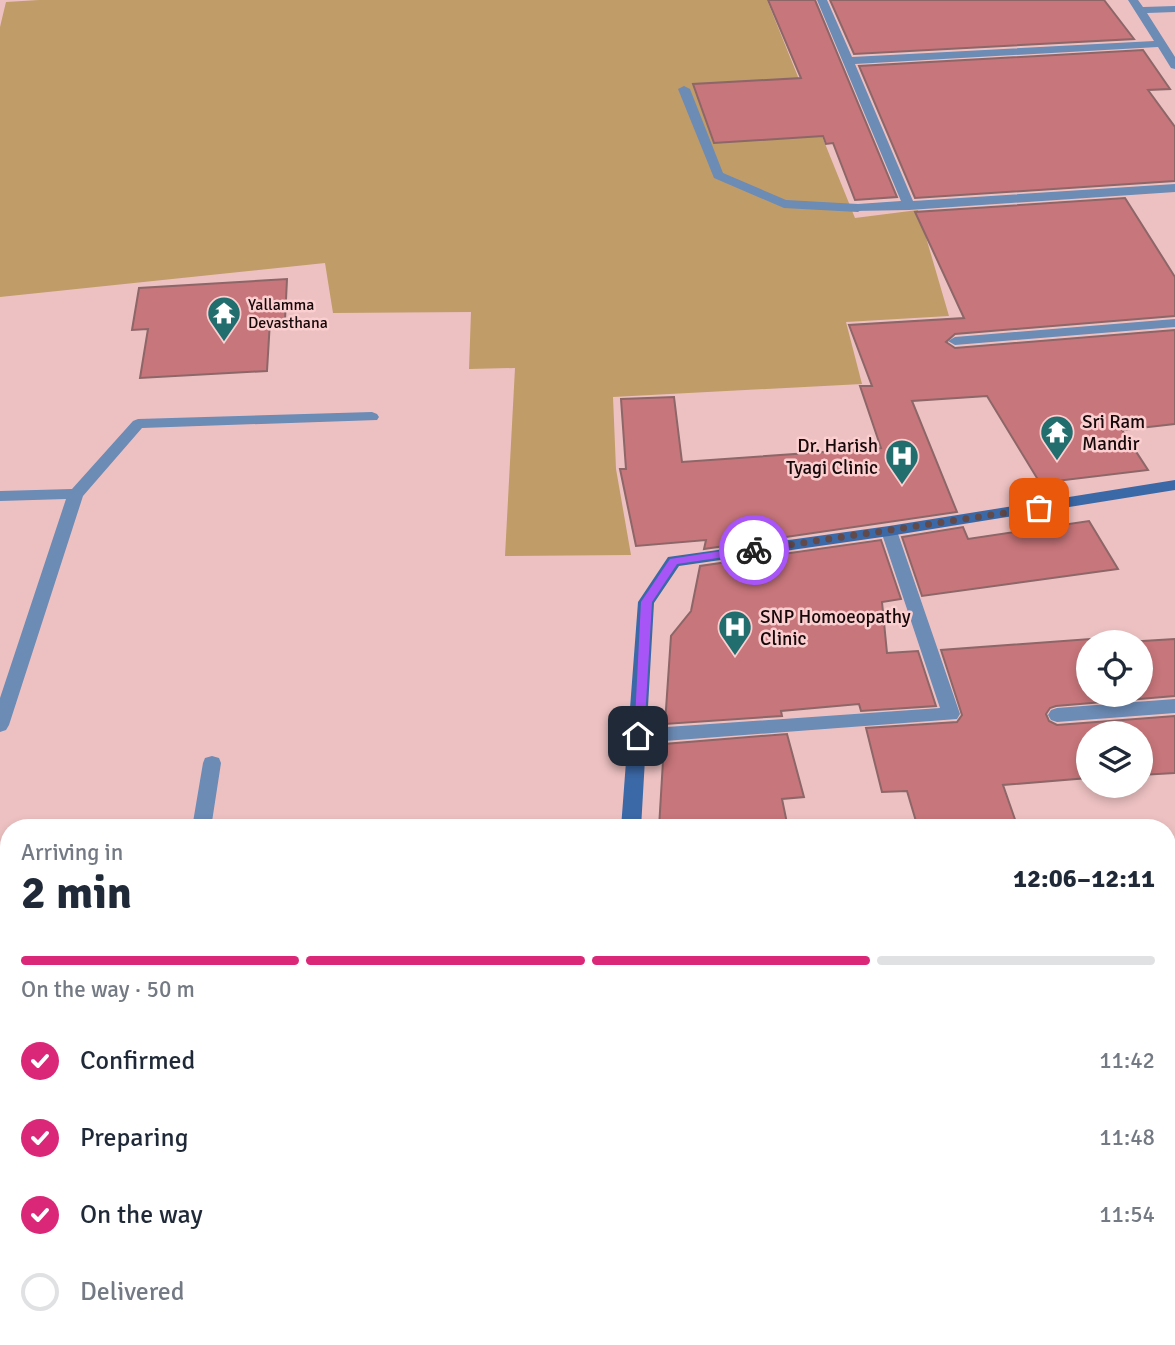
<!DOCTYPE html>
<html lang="en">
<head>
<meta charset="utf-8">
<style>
	body { margin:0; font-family:Signika,sans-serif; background:#f2f2f3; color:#1f2937; height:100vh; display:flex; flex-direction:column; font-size:26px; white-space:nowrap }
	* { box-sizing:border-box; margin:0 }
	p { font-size:23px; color:#747a83 }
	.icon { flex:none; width:38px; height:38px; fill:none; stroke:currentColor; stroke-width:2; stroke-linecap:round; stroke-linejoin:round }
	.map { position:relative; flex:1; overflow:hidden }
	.sheet { position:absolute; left:0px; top:819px; width:1176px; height:527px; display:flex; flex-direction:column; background:#fff; border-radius:28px 28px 0 0; box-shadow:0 4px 10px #0003 }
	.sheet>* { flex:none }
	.fabs { position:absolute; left:1076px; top:630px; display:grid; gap:14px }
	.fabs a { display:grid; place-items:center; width:77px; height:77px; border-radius:50%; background:#fff; box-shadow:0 4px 10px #0003; font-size:35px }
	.pin { position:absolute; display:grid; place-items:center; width:60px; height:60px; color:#fff; margin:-30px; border-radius:14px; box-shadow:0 4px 10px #0006 }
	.courier { position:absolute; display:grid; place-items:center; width:70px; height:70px; margin:-35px; border:5px solid #a855f7; border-radius:50%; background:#fff; color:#222; box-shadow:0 2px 9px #0007 }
	.summary em { font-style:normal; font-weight:700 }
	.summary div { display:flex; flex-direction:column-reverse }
	.summary { display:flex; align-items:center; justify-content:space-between; height:119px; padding:0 21px }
	h1 { font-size:46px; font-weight:700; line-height:52px }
	.bar { display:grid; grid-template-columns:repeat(4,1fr); gap:10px 7px; align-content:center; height:84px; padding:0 21px }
	.bar i { height:9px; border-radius:5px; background:#e0e1e3 }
	.bar .selected { background:#db2777 }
	.bar p { grid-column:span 4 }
	ol { padding:0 21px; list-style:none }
	li { display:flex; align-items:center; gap:21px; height:77px }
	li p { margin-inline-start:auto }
	li .icon { padding:7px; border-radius:50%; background:#db2777; color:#fff; stroke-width:4 }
	li:last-child { color:#747a83 }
	li i { width:38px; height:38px; border:4px solid #e0e1e3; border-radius:50% }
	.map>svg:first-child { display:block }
	.green { fill:#c09c68 }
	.building { fill:#c7767b; stroke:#8d6668; stroke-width:2 }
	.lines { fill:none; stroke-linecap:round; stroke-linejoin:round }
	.lane { fill:#6c8bb5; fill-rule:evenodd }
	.street { fill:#6c8bb5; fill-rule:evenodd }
	.secondary { fill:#3b69a7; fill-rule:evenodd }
	.route { fill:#a855f7 }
	.done { stroke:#62494a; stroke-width:7; stroke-dasharray:0 12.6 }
	.labels { text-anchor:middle; stroke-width:5; stroke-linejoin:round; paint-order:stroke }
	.far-poi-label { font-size:16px; fill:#17090a; stroke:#fbcecf; text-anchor:start }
	.poi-label { font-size:19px; fill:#17090a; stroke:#fbcecf; text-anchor:start }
</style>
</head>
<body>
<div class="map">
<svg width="1175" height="1345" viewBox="0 0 1175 1345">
	<rect width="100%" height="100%" fill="#edc1c2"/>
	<!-- green -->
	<path class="green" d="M 39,0 L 767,0 L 855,218 L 918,210 L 949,316 L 846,322 L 862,384 L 613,397 L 616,469 L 631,555 L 505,556 L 515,368 L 469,369 L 471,312 L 333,313 L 325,263 L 0,297 L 0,27 L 6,2 Z"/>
	<!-- building -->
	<path class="building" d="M 768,0 L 815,0 L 897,197 L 855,200 L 833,143 L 826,144 L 823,136 L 714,143 L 693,84 L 801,78 Z
		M 830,0 L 1104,0 L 1134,39 L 854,54 Z
		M 1143,50 L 1170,89 L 1148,90 L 1175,127 L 1175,181 L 915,198 L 859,66 Z
		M 1125,198 L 1175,277 L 1175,316 L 955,334 L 946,342 L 955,348 L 1175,330 L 1175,424 L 1122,430 L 1148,470 L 1040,483 L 987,396 L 912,401 L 957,512 L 704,549 L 706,540 L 636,546 L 620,469 L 626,469 L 621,399 L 674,397 L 682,462 L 881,448 L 860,386 L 872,386 L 849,325 L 964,318 L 915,212 Z
		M 287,279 L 285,320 L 270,321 L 267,371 L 140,378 L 148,329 L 132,330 L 139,288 Z
		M 1089,521 L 1118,569 L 922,596 L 902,537 L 963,527 L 968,539 Z
		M 881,540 L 901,599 L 882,602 L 887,653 L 918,651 L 936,706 L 861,711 L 859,704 L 781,711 L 782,716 L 665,724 L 671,636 L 691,611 L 700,566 Z
		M 1090,639 L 1088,695 L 1141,695 L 1141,642 L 1126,642 L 1175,639 L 1175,696 L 1056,706 L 1050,708 L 1046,714 L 1049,721 L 1057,725 L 1175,716 L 1175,773 L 1141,775 L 1141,733 L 1088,733 L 1088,778 L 1003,785 L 1018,828 L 918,828 L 907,791 L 882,792 L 866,728 L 957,722 L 962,715 L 941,650 Z
		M 787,734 L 804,797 L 782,799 L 788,828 L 659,828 L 664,744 Z"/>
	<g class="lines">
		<!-- lane -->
		<path class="lane" d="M 684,86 L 690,89 L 723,173 L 786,200 L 858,204 L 864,208 L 858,212 L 784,208 L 714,178 L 678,89 Z"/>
		<!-- street -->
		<path class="street" d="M 817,0 L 827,0 L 852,57 L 1154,41 L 1128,0 L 1138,0 L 1143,7 L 1175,6 L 1175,12 L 1147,13 L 1175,57 L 1175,69 L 1171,68 L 1158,47 L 855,64 L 913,201 L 1175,184 L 1175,192 L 909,210 L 853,211 L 852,208 L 858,204 L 901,201 Z
			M 1175,319 L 1175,327 L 955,345 L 948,341 L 955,337 Z
			M 372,412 L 377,414 L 379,417 L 377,420 L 142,428 L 83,496 L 9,725 L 6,730 L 0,732 L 0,698 L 66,499 L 0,501 L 0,491 L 72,489 L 133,421 L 138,419 Z
			M 889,526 L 897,531 L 960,714 L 957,719 L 638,743 L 632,741 L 629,736 L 632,731 L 638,729 L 940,708 L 881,531 Z
			M 1175,699 L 1175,713 L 1057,722 L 1051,720 L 1048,715 L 1051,710 L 1057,708 Z
			M 212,756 L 219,758 L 221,763 L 211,828 L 192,828 L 203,763 L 205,758 Z
			M 1167,863 L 1175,863 L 1175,879 L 1167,879 Z
			M 0,965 L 9,965 L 9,983 L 0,983 Z
			M 1175,1096 L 1175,1116 L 1167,1117 L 1167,1097 Z
			M 9,1137 L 9,1157 L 0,1158 L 0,1138 Z
			M 860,1337 L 948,1337 L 951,1345 L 863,1345 Z"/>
		<!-- secondary -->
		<path class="secondary" d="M 1175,480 L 1175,490 L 889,536 L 679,566 L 654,603 L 641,828 L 621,828 L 638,602 L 668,557 L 889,526 Z
			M 422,1337 L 451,1337 L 448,1345 L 419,1345 Z"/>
	</g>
	<!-- route -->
	<path class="route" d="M 754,546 L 758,547 L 758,552 L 677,564 L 652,602 L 644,736 L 638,740 L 634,739 L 641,602 L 670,559 Z"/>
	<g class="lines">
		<!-- done -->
		<path class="done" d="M 754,550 L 1039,508"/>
	</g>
	<!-- icons -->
	<defs>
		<g id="temple-pin" transform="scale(1.75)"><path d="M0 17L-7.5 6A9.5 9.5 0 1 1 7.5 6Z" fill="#226e6f" stroke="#fbcecf"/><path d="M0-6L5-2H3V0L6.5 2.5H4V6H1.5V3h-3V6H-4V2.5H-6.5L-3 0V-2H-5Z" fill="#fff"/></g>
		<g id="hospital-pin" transform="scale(1.75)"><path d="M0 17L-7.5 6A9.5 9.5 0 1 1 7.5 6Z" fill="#226e6f" stroke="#fbcecf"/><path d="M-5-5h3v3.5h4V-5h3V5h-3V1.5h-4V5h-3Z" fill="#fff"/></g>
	</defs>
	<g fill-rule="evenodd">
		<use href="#temple-pin" x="224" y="313"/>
		<use href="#temple-pin" x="1057" y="432"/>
		<use href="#hospital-pin" x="902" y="456"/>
		<use href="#hospital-pin" x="735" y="627"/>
	</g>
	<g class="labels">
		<!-- far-poi labels -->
		<g class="far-poi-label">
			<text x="248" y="310">Yallamma<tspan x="248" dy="18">Devasthana</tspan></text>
		</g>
		<!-- poi labels -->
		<g class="poi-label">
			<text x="1082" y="428">Sri Ram<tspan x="1082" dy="22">Mandir</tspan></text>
			<text x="878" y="452" text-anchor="end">Dr. Harish<tspan x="878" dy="22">Tyagi Clinic</tspan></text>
			<text x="760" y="623">SNP Homoeopathy<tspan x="760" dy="22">Clinic</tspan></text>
		</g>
	</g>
</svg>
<div class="fabs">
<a><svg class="icon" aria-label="locate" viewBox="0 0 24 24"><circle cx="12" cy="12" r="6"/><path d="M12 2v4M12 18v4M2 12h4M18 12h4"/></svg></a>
<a><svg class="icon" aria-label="layers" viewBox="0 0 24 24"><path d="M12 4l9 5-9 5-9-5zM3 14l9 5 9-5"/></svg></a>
</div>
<div class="pin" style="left:1039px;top:508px;background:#ea580c"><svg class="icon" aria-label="bag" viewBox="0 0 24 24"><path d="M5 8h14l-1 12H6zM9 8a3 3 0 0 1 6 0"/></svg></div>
<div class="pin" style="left:638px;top:736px;background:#1f2937"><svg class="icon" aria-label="home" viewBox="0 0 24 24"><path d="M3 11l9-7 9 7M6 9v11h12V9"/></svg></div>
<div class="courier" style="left:754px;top:550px"><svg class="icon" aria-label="bike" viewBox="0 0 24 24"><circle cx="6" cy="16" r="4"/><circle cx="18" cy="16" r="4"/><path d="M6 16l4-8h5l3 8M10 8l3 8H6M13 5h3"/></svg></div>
<section class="sheet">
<div class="summary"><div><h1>2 min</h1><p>Arriving in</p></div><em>12:06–12:11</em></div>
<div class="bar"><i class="selected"></i><i class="selected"></i><i class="selected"></i><i></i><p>On the way · 50 m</p></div>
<ol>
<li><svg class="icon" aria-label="check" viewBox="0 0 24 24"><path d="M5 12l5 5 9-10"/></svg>Confirmed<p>11:42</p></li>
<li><svg class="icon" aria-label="check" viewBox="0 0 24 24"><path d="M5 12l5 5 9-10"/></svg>Preparing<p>11:48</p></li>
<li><svg class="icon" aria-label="check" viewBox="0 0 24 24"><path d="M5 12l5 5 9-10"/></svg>On the way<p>11:54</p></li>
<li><i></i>Delivered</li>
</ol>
</section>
</div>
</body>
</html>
